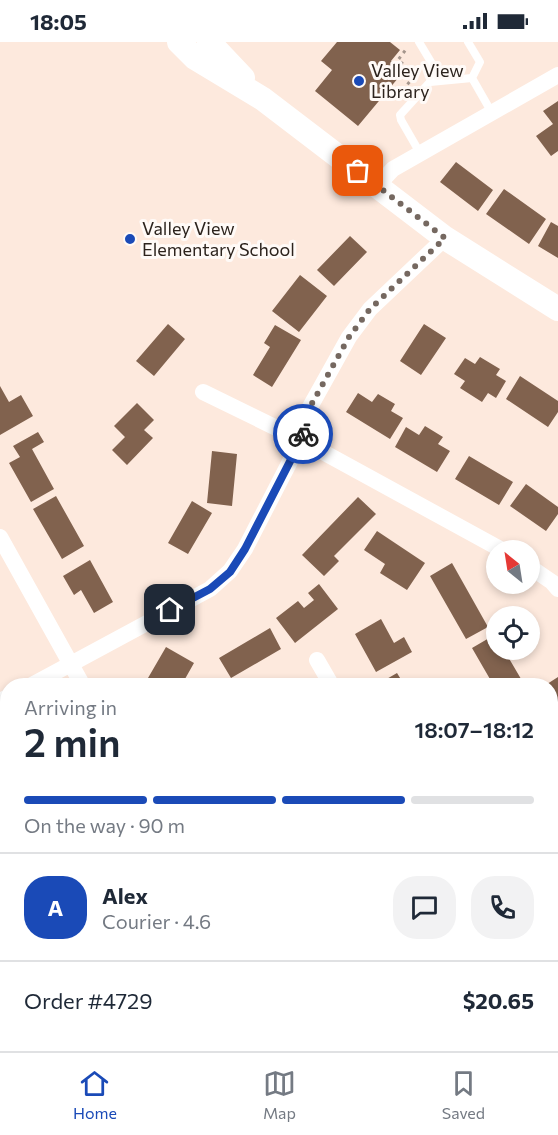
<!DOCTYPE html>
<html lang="en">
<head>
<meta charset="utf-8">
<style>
	body { margin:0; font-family:Commissioner,sans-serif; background:#f2f2f3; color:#1f2937; height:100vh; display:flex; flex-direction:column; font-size:22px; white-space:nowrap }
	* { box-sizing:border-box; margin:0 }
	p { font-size:20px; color:#747a83 }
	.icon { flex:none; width:33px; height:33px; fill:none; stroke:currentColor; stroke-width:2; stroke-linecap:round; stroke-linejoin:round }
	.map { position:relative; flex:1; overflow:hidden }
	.details { position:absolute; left:0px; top:636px; width:558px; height:374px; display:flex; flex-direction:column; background:#fff; border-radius:24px 24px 0 0; box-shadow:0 3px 9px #0003 }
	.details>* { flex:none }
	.needle { width:39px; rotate:330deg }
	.buttons { position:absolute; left:486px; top:498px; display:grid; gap:12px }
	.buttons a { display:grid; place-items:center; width:54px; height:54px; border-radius:50%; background:#fff; box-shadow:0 3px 9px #0003; font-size:30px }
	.pin { position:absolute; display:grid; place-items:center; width:51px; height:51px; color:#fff; margin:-26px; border-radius:12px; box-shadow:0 3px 9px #0006 }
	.courier { position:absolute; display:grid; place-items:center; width:60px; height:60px; margin:-30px; border:4px solid #1a4ab7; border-radius:50%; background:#fff; color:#222; box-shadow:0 2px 8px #0007 }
	.overview em { font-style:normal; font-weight:600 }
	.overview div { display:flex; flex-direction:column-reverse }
	.overview { display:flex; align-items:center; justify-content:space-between; height:102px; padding:0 24px }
	h1 { font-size:39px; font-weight:600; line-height:45px }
	.bar { display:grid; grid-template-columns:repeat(4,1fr); gap:9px 6px; align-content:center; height:72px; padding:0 24px }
	.bar i { height:8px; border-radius:4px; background:#e0e1e3 }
	.bar .current { background:#1a4ab7 }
	.bar p { grid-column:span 4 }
	.line { display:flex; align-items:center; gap:15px; padding:0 24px; border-top:2px solid #e0e1e3 }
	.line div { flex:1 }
	.round { display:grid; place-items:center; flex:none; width:63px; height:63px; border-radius:24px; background:#f2f2f3 }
	.status { display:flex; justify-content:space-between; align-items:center; height:42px; padding:0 30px; background:#fff; direction:ltr }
	.status svg { height:16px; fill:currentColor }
	.tabs { display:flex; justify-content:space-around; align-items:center; height:84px; border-top:2px solid #e0e1e3; background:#fff; font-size:16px; color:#747a83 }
	.tabs a { display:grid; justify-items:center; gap:3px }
	.tabs .current { color:#1a4ab7 }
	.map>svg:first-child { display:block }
	.building { fill:#81624e }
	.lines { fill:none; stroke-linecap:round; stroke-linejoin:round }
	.path { stroke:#a4958c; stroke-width:3; stroke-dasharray:3 4.5; stroke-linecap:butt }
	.service { stroke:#fff; stroke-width:8 }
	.minor { stroke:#fff; stroke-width:16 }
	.secondary { stroke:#fff; stroke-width:24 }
	.done { stroke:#756860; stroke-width:6; stroke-dasharray:0 10.8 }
	.route { stroke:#1a4ab7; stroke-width:8 }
	.poi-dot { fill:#1a4ab7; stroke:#fffaf7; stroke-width:2 }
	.labels { text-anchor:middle; stroke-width:6; stroke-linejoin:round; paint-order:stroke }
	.poi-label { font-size:18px; fill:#2c231d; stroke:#fffaf7; text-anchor:start }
</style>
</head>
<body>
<div class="status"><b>18:05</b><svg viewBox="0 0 49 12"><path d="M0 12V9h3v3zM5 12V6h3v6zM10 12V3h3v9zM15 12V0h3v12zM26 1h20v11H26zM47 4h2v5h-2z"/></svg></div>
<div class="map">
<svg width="558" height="1009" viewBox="0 0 558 1009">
	<rect width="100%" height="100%" fill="#fde9dd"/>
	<!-- building -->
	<path class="building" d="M 337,0 L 390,0 L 400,8 L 391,19 L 404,29 L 358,84 L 315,49 L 332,28 L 321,19 Z
		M 558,59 L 558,109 L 551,114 L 536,94 L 553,82 L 543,69 Z
		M 456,120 L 493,148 L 478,169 L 440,140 Z
		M 504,147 L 546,177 L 529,202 L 486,172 Z
		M 551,180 L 558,184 L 558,216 L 538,204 Z
		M 350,194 L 367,210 L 334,244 L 317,228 Z
		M 300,233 L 327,254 L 299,290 L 272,269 Z
		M 168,282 L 185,297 L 154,334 L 136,319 Z
		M 424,282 L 446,296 L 421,333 L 400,319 Z
		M 275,283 L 301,298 L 272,345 L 253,333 L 270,305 L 264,301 Z
		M 480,315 L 500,327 L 496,333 L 506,339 L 496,356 L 488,351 L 482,360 L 460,346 L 465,339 L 454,332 L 465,316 L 475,322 Z
		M 520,334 L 558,359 L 558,370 L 548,385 L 506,357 Z
		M 0,344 L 9,360 L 21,353 L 33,374 L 0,393 Z
		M 358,351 L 372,360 L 378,352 L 395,362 L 391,369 L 403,376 L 390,397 L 346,370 Z
		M 137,361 L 154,378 L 144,388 L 153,396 L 127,423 L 112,408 L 125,395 L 114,384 Z
		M 425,384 L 443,395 L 438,402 L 450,409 L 437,430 L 395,405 L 406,385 L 419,393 Z
		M 38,390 L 44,400 L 32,407 L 54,447 L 31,460 L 9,421 L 20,415 L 13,404 Z
		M 212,409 L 237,412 L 232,464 L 207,461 Z
		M 469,414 L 513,440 L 499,463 L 455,437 Z
		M 526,442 L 558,465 L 558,472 L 546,489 L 510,464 Z
		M 56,454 L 84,504 L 62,517 L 33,467 Z
		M 358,455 L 376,472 L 334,514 L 339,519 L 324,534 L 302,513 Z
		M 192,459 L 212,471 L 188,512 L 168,501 Z
		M 377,489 L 425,521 L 407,548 L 380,531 L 385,522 L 364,508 Z
		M 90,518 L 113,560 L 94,571 L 81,548 L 74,553 L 63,534 Z
		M 452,521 L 488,585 L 466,597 L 430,534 Z
		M 319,542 L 338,567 L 295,601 L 276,576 L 298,559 L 304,566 L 314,558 L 308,551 Z
		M 381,577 L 394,601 L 404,595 L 412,610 L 376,630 L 355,592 Z
		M 270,586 L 281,607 L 231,636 L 219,616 Z
		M 496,592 L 496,608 L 504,608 L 524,642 L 521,644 L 494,644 L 472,606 Z
		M 166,605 L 194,621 L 181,644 L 155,644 L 157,640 L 148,636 Z
		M 397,631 L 405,644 L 379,644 L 378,642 Z
		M 558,635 L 558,675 L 550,662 L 550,644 L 544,644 Z
		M 8,703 L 8,737 L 3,740 L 8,748 L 8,754 L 0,758 L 0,707 Z
		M 8,840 L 8,864 L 1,867 L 0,865 L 0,844 Z
		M 550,879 L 558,892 L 558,919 L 550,923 Z
		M 558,926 L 558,963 L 550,950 L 550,930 Z
		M 5,964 L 8,968 L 8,1002 L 20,1002 L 8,1009 L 0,1009 L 0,967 Z
		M 137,1002 L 172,1002 L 173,1003 L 175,1002 L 185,1002 L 189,1009 L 141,1009 Z
		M 316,1002 L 339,1002 L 343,1009 L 317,1009 L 314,1003 Z
		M 451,1002 L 485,1002 L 489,1009 L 455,1009 Z"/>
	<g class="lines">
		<!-- path -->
		<path class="path" d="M 398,54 L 416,32 L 398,18 L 407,6"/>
		<!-- service -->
		<path class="service" d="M 419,0 L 434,25 L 430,40 L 400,73 L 401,78 L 420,111
			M 468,0 L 480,20 L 472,36
			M 430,40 L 472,36 L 492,71"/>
		<!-- minor -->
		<path class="minor" d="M 377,144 L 393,127 L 558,33
			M 203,350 L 301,398 L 502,508
			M 0,495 L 83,644
			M 530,525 L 552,540 L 558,547
			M 317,618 L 332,644
			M 30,644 L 210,547 L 230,529 L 245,507 L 301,398 L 310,365 L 349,295 L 370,267 L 445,196
			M 0,659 L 8,655
			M 0,929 L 8,925
			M 233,1002 L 237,1009
			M 537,1002 L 541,1009"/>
		<!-- secondary -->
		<path class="secondary" d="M 179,0 L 195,16 L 263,57 L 445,196 L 558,267
			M 209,0 L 243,36"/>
	</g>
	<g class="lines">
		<!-- done -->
		<path class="done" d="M 303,392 L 310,365 L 349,295 L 370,267 L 445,196 L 358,129"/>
		<!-- route -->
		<path class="route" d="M 170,568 L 210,547 L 230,530 L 245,507 L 301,398 L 303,392"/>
	</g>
	<!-- markers -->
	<g class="poi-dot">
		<circle cx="359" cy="39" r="6"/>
		<circle cx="130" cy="197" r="6"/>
	</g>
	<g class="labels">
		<!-- poi labels -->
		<g class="poi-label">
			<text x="371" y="35">Valley View<tspan x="371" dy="21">Library</tspan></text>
			<text x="142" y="193">Valley View<tspan x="142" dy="21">Elementary School</tspan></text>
		</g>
	</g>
</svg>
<div class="buttons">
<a><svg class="needle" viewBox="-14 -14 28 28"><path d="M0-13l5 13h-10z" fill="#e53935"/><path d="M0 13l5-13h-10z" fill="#747a83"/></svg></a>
<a><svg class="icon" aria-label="locate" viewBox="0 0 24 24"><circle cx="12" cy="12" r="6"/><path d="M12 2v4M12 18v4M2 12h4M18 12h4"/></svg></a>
</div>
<div class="pin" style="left:358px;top:129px;background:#ea580c"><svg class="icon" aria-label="bag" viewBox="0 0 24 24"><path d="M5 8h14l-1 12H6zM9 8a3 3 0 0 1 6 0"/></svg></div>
<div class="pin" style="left:170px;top:568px;background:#1f2937"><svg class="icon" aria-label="home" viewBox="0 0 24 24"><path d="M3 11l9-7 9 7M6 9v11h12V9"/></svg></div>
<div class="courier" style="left:303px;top:392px"><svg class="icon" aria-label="bike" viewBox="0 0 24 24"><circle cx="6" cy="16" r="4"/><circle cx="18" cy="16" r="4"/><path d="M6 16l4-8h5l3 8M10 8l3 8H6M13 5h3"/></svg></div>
<section class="details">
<div class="overview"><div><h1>2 min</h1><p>Arriving in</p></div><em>18:07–18:12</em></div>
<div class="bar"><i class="current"></i><i class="current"></i><i class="current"></i><i></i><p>On the way · 90 m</p></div>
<div class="line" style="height:108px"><b class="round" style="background:#1a4ab7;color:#fff">A</b><div><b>Alex</b><p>Courier · 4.6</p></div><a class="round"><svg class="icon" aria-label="chat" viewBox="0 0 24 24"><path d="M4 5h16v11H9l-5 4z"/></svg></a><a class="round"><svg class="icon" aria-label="phone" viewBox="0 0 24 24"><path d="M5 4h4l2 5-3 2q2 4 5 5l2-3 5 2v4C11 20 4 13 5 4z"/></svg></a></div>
<div class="line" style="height:78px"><div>Order #4729</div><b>$20.65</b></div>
</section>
</div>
<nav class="tabs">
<a class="current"><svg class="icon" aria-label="home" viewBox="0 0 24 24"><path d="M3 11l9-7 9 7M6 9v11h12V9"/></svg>Home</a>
<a><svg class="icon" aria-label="map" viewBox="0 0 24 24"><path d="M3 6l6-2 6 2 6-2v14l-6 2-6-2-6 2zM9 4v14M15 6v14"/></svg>Map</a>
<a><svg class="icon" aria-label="saved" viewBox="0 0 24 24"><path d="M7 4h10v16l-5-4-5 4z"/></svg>Saved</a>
</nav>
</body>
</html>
